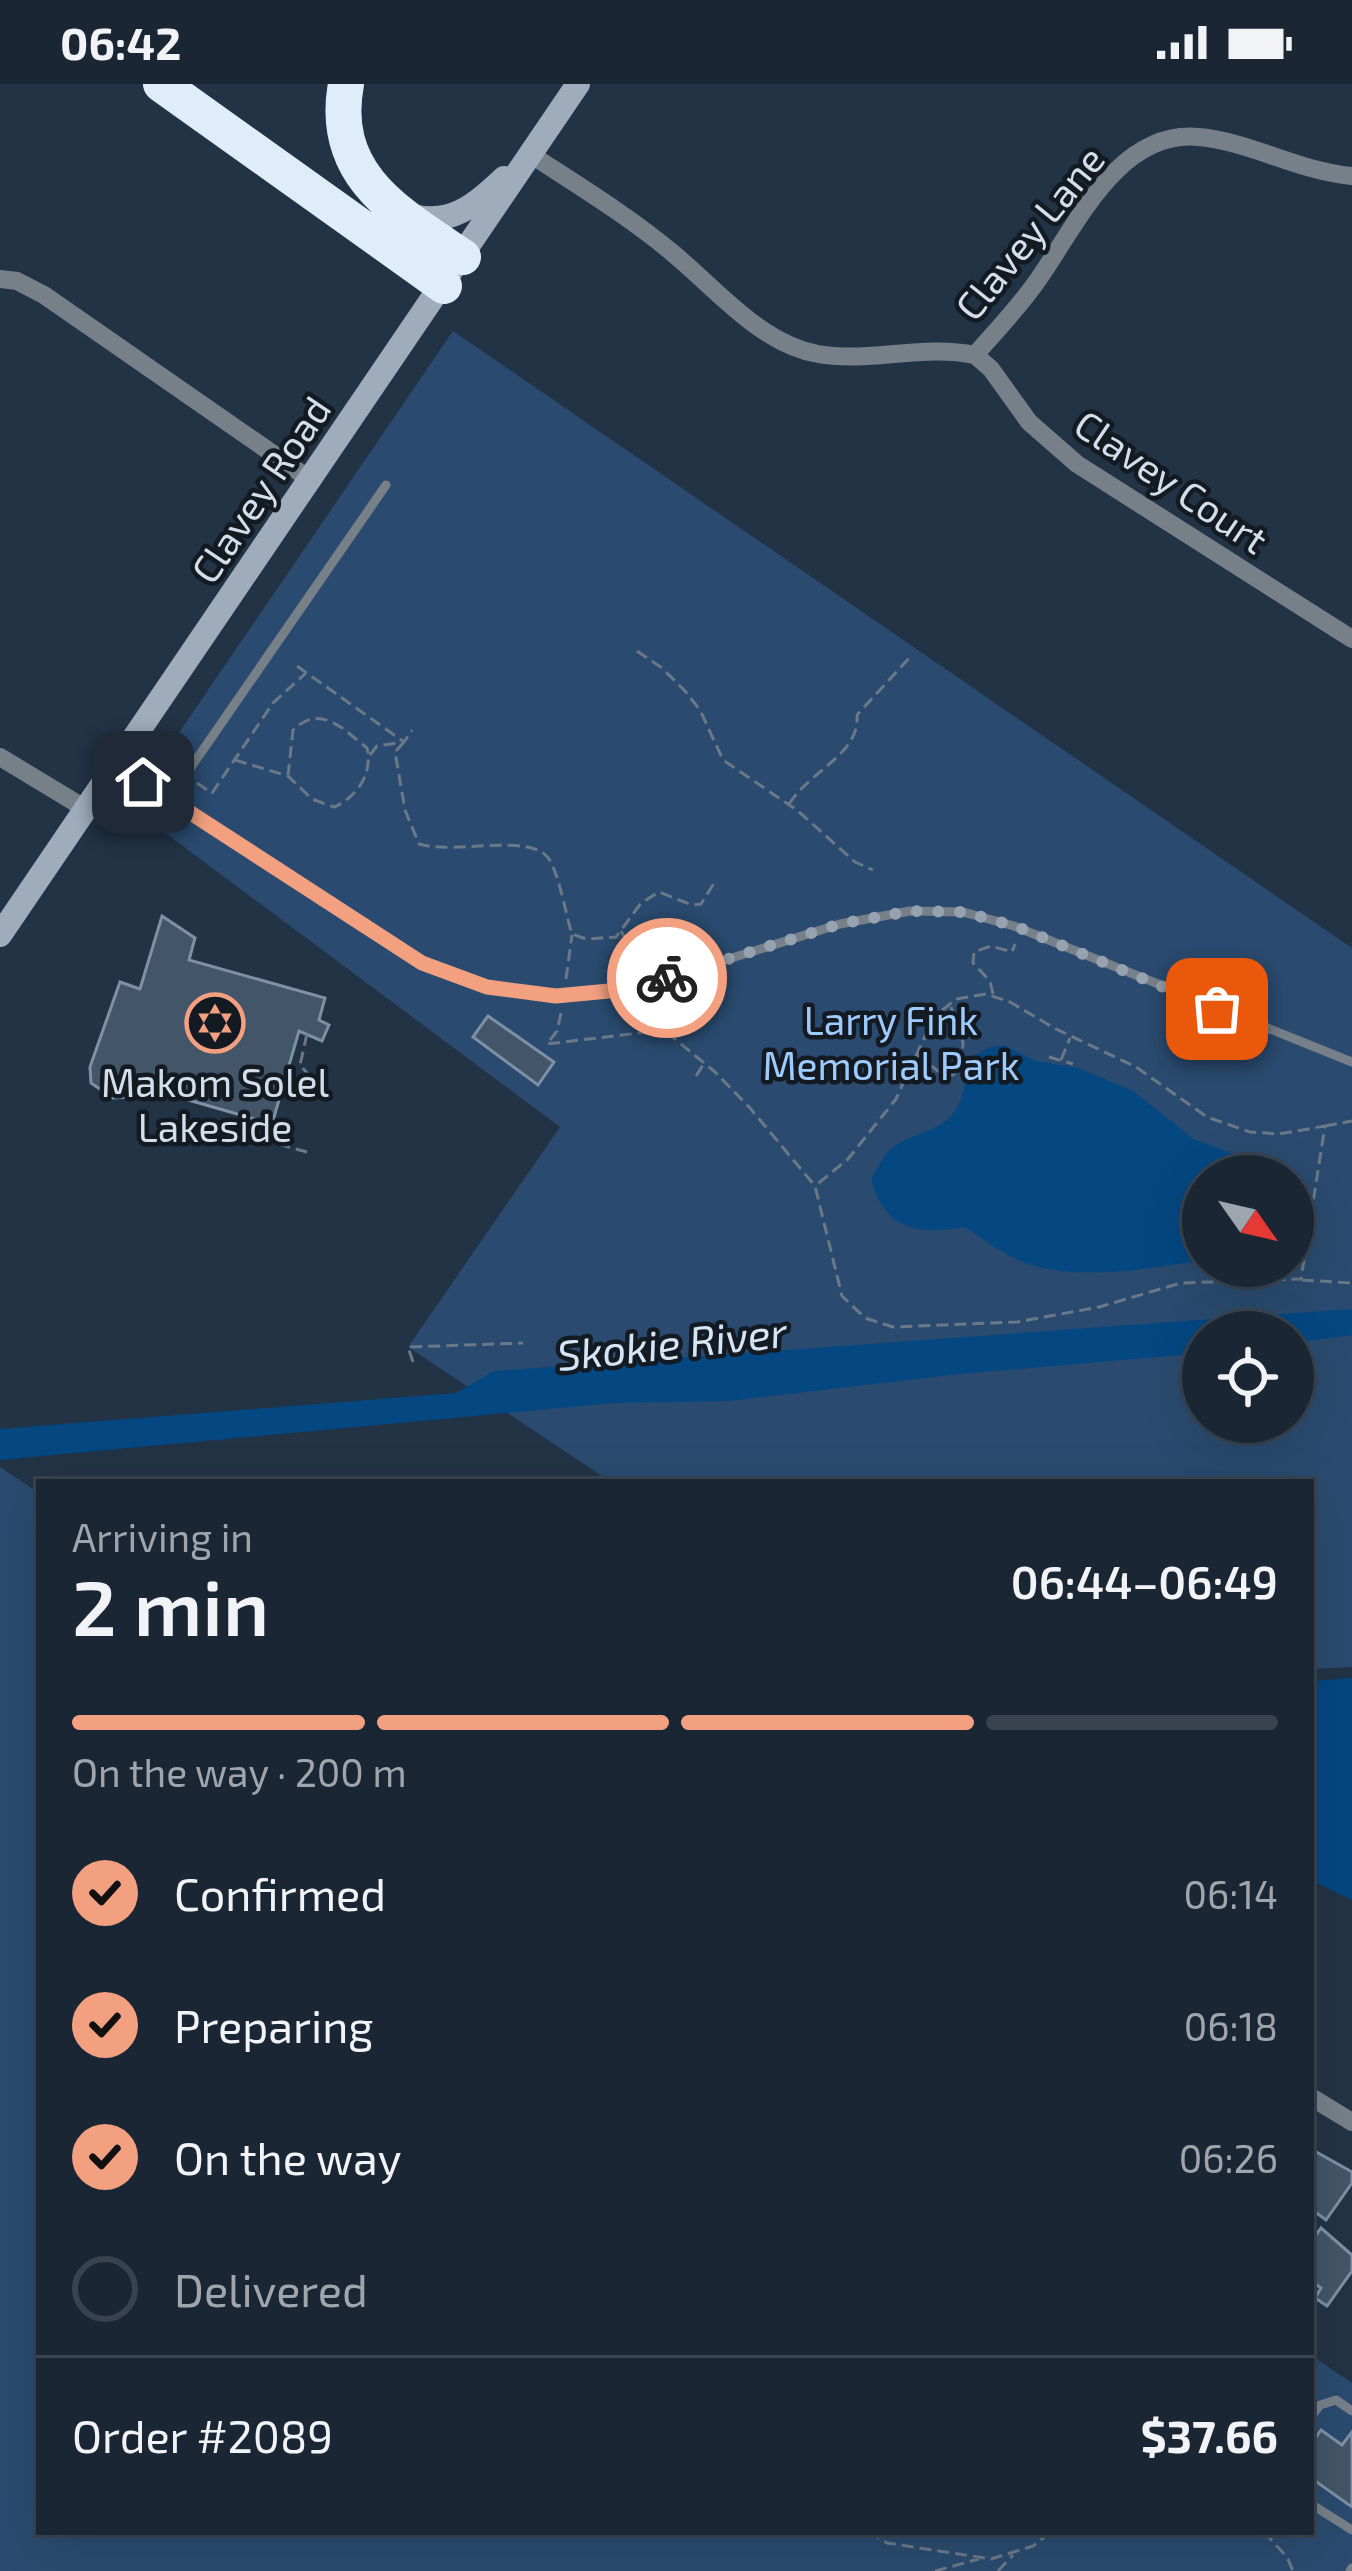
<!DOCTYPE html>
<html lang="en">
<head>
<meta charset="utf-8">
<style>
	body { margin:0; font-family:"Exo 2",sans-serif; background:#232e3c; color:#f1f3f6; height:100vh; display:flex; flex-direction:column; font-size:45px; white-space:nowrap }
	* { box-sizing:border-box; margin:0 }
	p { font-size:39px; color:#9fa5ac }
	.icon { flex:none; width:66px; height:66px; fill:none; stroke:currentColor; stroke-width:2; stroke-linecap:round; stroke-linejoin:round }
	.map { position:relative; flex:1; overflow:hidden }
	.side { position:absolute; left:36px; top:1395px; width:1278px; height:1056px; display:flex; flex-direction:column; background:#1a2634; border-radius:0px; box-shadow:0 12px 48px #0002,0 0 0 3px #38434f }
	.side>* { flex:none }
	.needle { width:78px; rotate:124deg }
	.fabs { position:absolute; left:1182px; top:1071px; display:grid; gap:24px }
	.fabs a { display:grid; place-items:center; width:132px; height:132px; border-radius:50%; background:#1a2634; box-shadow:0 12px 48px #0002,0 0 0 3px #38434f; font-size:60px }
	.pin { position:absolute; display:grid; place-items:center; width:102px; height:102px; color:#fff; margin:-51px; border-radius:24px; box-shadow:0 6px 18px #0006 }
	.courier { position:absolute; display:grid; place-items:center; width:120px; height:120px; margin:-60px; border:9px solid #f2a080; border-radius:50%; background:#fff; color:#222; box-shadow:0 3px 15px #0007 }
	.summary em { font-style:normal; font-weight:600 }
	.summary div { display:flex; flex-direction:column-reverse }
	.summary { display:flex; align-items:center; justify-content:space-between; height:204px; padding:0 36px }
	h1 { font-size:78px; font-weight:600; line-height:90px }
	.bar { display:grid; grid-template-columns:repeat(4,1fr); gap:18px 12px; align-content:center; height:144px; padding:0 36px }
	.bar i { height:15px; border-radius:9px; background:#38434f }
	.bar .active { background:#f2a080 }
	.bar p { grid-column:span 4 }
	.line { display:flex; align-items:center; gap:30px; padding:0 36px; border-top:3px solid #38434f }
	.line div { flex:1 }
	ol { padding:0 36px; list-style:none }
	li { display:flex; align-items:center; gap:36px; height:132px }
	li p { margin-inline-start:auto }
	li .icon { padding:12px; border-radius:50%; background:#f2a080; color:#111; stroke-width:4 }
	li:last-child { color:#9fa5ac }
	li i { width:66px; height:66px; border:6px solid #38434f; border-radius:50% }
	.status { display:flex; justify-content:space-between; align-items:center; height:84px; padding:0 60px; background:#1a2634; direction:ltr }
	.status svg { height:33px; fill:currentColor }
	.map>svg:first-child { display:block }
	.green { fill:#2a4b6f; fill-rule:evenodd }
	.water { fill:#044781 }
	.building { fill:#435568; stroke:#7d90a5; stroke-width:3 }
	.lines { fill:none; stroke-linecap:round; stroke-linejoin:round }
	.path { stroke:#6a7888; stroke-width:3; stroke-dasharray:12 6; stroke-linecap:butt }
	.service { stroke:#778089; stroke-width:9 }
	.minor { stroke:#778089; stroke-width:18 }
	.secondary { stroke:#9eacbb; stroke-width:24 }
	.motorway { stroke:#dfecfa; stroke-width:36 }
	.done { stroke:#96a2b0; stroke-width:12; stroke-dasharray:0 21.6 }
	.route { stroke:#f2a080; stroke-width:15 }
	.labels { text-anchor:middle; stroke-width:9; stroke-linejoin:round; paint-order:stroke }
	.street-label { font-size:39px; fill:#d4deea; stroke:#131a22 }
	.park-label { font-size:39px; fill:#9ecbfe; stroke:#131a22 }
	.poi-label { font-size:39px; fill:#d4deea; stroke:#131a22 }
	.water-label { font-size:42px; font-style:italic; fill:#d6e5f6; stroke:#131a22 }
</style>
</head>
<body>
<div class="status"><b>06:42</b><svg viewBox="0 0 49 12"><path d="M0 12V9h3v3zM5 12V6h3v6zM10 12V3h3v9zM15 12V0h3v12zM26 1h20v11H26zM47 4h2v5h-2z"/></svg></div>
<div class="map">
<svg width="1352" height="2487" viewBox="0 0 1352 2487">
	<rect width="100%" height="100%" fill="#223345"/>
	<!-- green -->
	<path class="green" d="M 453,247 L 1352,864 L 1352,1583 L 1311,1585 L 1311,1398 L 611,1398 L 408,1263 L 560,1043 L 129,722 ZM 1203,1092 L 1293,1092 L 1293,1182 L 1203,1182 ZM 1203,1248 L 1293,1248 L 1293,1338 L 1203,1338 Z
		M 0,1383 L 39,1409 L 39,2448 L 1311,2448 L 1311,2271 L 1352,2299 L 1352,2487 L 0,2487 Z"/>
	<!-- water -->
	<path class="water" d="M 1003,961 L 1036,977 L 1078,984 L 1133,1007 L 1195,1056 L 1253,1077 L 1269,1092 L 1203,1092 L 1203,1176 C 1147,1185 1067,1200 1014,1174 C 997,1166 981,1154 965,1143 C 918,1151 884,1146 871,1095 C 876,1088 880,1077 886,1070 C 903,1050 934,1051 952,1031 C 977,1000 952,968 1003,961 Z
		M 1352,1225 L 1352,1251 L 1293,1259 L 1293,1248 L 1203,1248 L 1203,1269 L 960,1290 L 728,1317 L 614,1319 L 0,1376 L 0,1345 L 456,1309 L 494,1287 Z
		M 1352,1594 L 1352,1816 L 1311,1796 L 1311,1597 Z"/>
	<!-- building -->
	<path class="building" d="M 162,832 L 195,854 L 189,876 L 325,914 L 319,936 L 329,941 L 322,957 L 299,947 L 272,1040 L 143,1003 L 128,1013 L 113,1014 L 91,999 L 90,983 L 120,898 L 140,905 Z
		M 488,932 L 554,978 L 538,1001 L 473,953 Z
		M 1311,2065 L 1352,2088 L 1352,2099 L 1326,2136 L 1311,2125 Z
		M 1321,2144 L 1352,2171 L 1352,2187 L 1327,2222 L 1315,2214 L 1321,2204 L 1311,2197 L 1311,2158 Z
		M 1321,2346 L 1342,2361 L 1352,2348 L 1352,2423 L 1311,2394 L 1311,2360 Z"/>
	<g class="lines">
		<!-- path -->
		<path class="path" d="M 637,567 L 662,584 L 685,607 L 700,626 L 723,676 L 798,727 L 855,778 L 873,786
			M 297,582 L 404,658 L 412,646
			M 404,658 L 395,668 L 405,726 L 419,760 C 452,771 532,748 549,775 C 560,793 565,828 572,850 L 586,855 L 616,853 L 641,819 L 659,808 L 692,821 L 701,820 L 716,796
			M 370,671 L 377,662 L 403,658
			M 235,676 L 288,692 L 312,715 L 334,723 C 357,713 373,690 367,664 C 344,646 321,619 293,646 L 288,692
			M 197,699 L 212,709 L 273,619 L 306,589
			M 789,720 C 812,685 860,670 857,631 L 911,572
			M 621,847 L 642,884
			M 566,895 L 572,851
			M 679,909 L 686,934
			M 993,910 L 990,897 L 973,879 L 974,868 L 991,862 L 1012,868 L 1015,860
			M 652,916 L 664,946 L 715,988 L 750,1024 L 815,1102 L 842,1212 L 865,1234 L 893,1243 L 1017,1238 L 1099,1223 L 1181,1199 L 1301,1195 L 1325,1042 L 1279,1050 L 1250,1048 L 1207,1033 L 1136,983 L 1054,944 L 1010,918 L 986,910 L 956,915 L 934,933 L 896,1015 L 848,1075 L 815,1102
			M 561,929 L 557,947 L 547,960 L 664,946
			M 307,950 L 300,981 L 308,990 L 327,996
			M 672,951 L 697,920 L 692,904
			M 917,971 L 938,987 L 953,991 L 962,982 L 963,958 L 951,923
			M 1049,973 L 1073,980
			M 1061,976 L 1070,954
			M 696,992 L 703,981
			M 248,1033 L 244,1051 L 307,1068
			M 1325,1042 L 1352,1037
			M 1302,1196 L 1352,1199
			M 413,1278 L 408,1263 L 523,1259
			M 783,2448 L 820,2448
			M 869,2448 L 887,2459 L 991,2475 L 1033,2462 L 1051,2448
			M 1264,2448 L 1287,2473 L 1293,2487
			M 935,2487 L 979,2475
			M 998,2487 L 1013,2471"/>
		<!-- service -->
		<path class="service" d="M 117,681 L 421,879 L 487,903 L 557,912 L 630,906 L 840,840 L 910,827 L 963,828 L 1014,842 L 1352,978
			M 169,715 L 386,401
			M 1311,2333 L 1320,2321 L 1336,2316 L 1352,2327
			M 1311,2420 L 1352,2446
			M 1350,2487 L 1352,2484"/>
		<!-- minor -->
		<path class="minor" d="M 530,70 C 579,102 630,133 675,171 C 717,206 761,260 818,270 C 871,279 923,260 975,271 C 995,248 1017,225 1035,200 C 1075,145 1117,45 1199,53 C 1251,58 1298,87 1352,92
			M 0,195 L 17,197 L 44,211 L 312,397
			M 975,271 L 991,285 L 1029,338 L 1077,380 L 1352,555
			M 0,673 L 86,725
			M 1311,2013 L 1352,2038"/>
		<!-- secondary -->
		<path class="secondary" d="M 409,131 C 451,143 475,121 504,94
			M 0,851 L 578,0"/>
		<!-- motorway -->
		<path class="motorway" d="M 161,0 L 444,202
			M 346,0 C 329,92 398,129 463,173"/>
	</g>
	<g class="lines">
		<!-- done -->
		<path class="done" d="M 667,894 L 840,840 L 910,827 L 963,828 L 1015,842 L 1217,925"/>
		<!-- route -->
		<path class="route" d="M 143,698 L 422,879 L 487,903 L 556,912 L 630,905 L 667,894"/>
	</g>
	<!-- icons -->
	<defs>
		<g id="synagogue-ring" transform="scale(3)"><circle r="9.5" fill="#131a22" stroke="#f2a080" stroke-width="1.5"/><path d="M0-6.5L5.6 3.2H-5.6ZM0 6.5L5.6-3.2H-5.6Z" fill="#f2a080"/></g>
	</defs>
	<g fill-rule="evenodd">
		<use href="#synagogue-ring" x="215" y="939"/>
	</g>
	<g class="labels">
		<!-- street labels -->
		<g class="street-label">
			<text transform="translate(1030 149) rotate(-51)" y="14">Clavey Lane</text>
			<text transform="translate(1171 398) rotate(34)" y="14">Clavey Court</text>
			<text transform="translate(261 406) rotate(-56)" y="14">Clavey Road</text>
		</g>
		<!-- park labels -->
		<g class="park-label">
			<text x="891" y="951">Larry Fink<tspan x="891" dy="45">Memorial Park</tspan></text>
		</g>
		<!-- poi labels -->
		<g class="poi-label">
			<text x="215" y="1013">Makom Solel<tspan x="215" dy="45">Lakeside</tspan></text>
		</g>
		<!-- water labels -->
		<g class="water-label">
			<text transform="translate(672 1260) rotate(-6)" y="15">Skokie River</text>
		</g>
	</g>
</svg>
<div class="fabs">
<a><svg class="needle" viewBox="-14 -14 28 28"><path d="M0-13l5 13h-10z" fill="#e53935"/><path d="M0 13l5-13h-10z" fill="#9fa5ac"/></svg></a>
<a><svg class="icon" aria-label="locate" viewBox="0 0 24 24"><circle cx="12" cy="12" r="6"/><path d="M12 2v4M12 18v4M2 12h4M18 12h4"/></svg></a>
</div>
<div class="pin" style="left:1217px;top:925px;background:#ea580c"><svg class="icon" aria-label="bag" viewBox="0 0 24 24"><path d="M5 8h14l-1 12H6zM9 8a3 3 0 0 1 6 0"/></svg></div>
<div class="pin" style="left:143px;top:698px;background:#1f2937"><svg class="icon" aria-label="home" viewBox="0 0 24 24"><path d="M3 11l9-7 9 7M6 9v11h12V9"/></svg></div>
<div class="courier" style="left:667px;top:894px"><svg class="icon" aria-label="bike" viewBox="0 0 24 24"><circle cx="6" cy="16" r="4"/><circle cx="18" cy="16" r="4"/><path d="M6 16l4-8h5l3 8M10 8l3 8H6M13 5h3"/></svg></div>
<section class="side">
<div class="summary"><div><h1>2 min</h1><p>Arriving in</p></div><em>06:44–06:49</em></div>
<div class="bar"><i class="active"></i><i class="active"></i><i class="active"></i><i></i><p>On the way · 200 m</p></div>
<ol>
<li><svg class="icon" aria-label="check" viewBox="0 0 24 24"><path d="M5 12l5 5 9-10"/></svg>Confirmed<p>06:14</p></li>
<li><svg class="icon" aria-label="check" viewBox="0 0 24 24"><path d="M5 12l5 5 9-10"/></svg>Preparing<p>06:18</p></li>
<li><svg class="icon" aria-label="check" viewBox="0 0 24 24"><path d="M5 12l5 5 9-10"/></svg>On the way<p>06:26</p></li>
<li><i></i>Delivered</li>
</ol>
<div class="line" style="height:156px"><div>Order #2089</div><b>$37.66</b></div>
</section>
</div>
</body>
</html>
